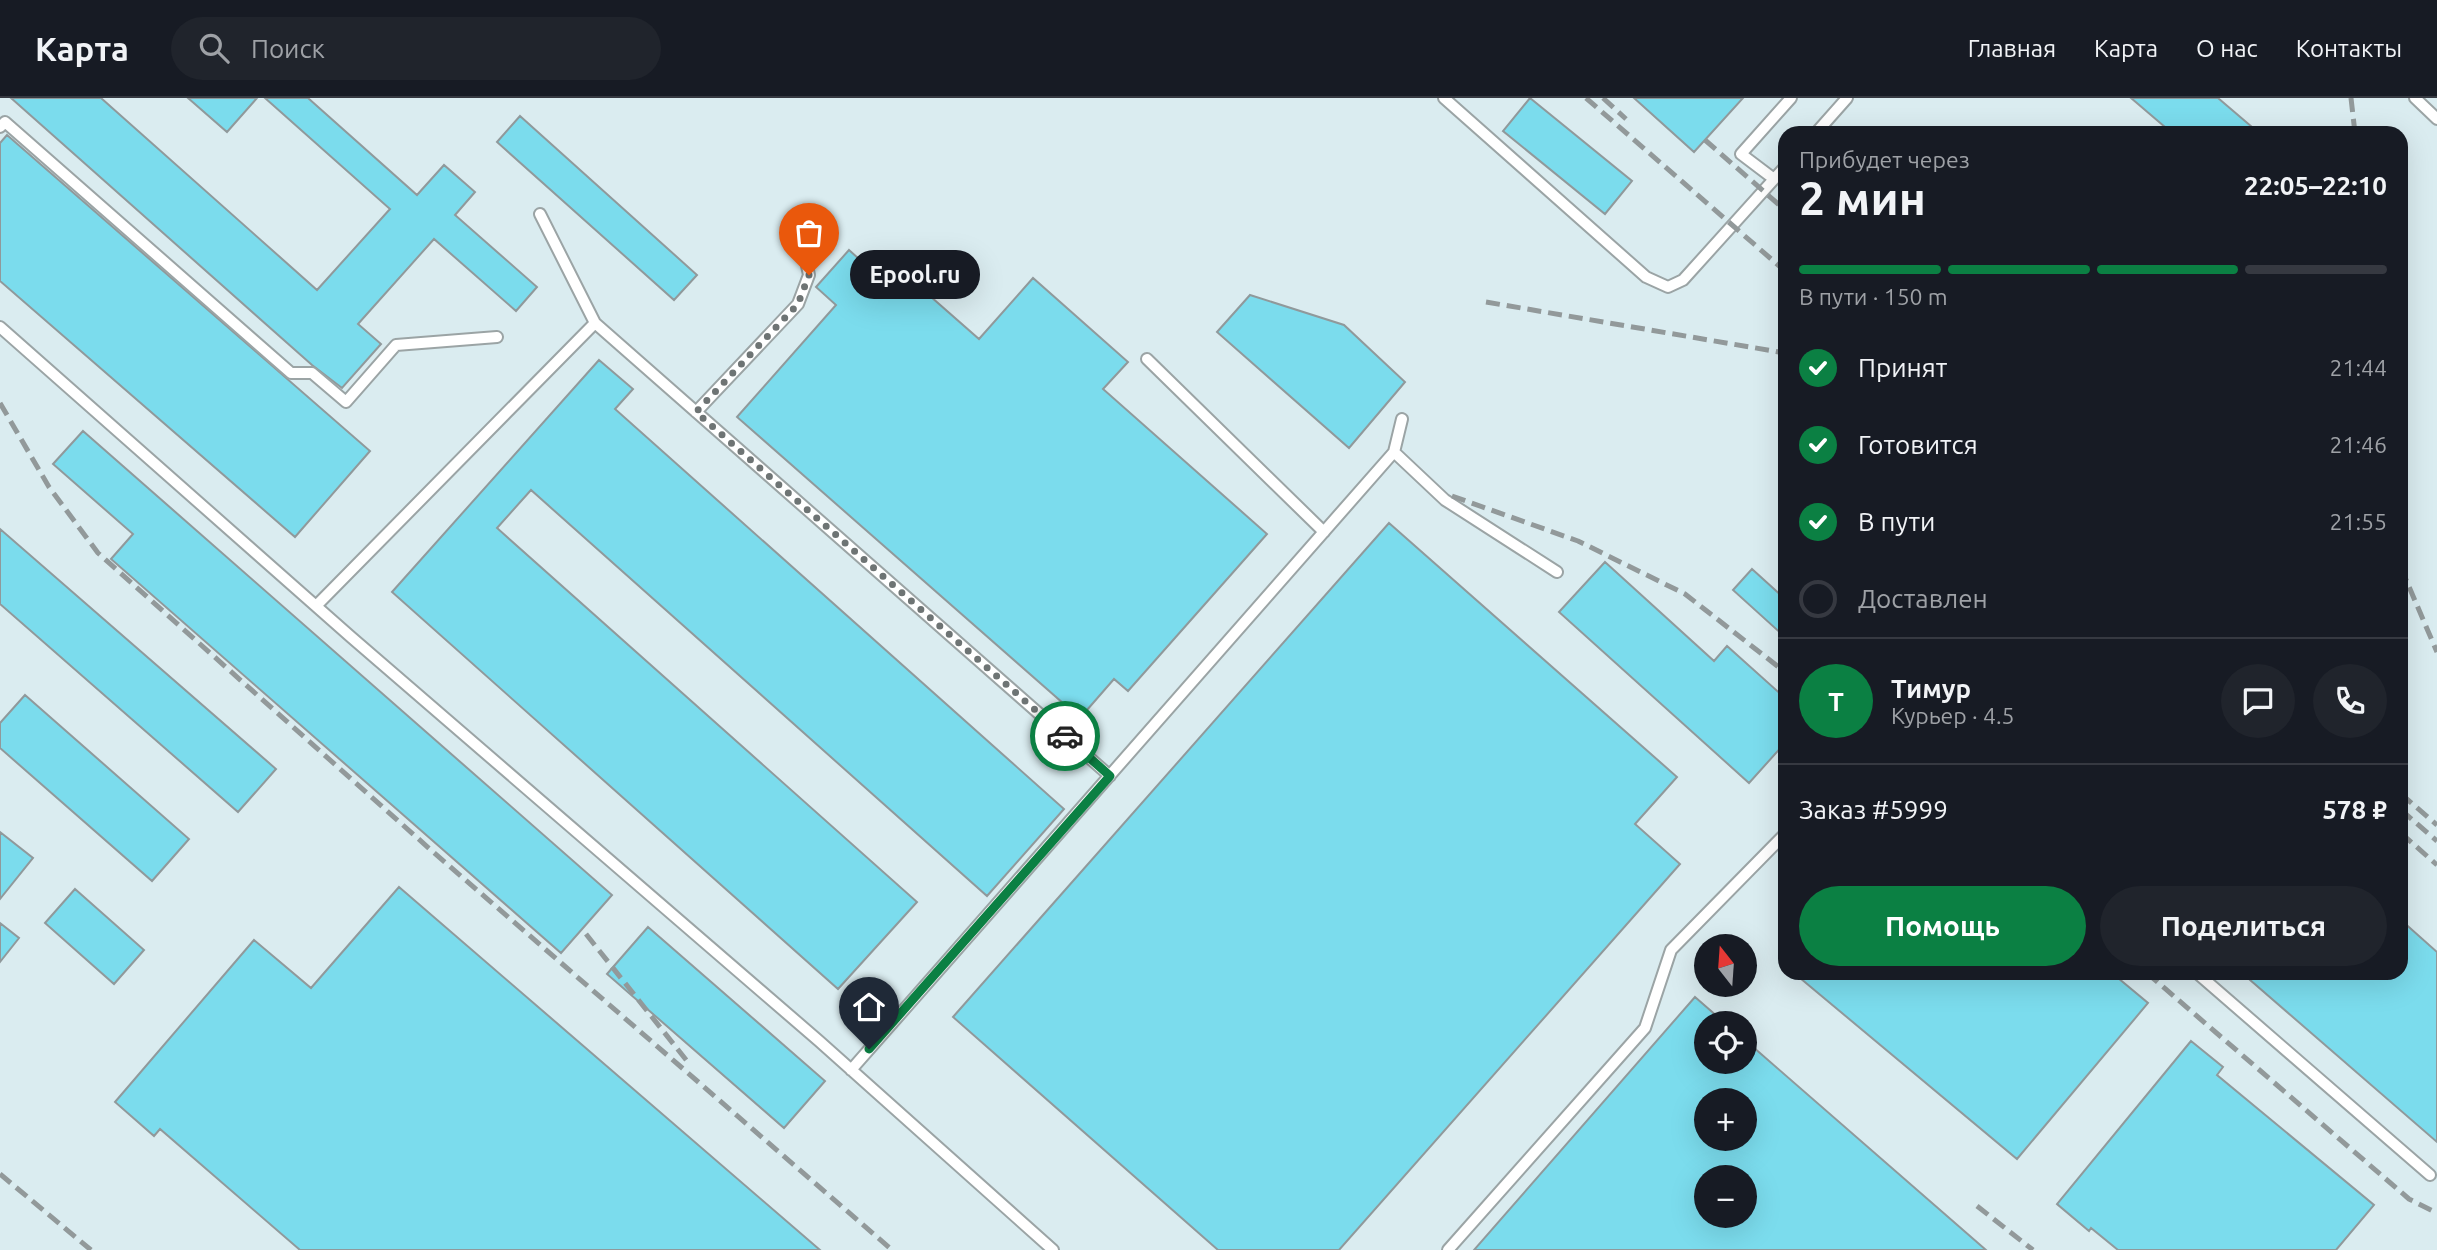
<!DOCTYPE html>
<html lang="ru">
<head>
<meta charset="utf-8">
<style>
	body { margin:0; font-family:Ubuntu,sans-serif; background:#20242c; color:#f1f3f6; height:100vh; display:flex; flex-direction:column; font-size:26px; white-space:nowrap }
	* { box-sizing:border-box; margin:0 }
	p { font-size:23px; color:#9ea1a6 }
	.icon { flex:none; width:38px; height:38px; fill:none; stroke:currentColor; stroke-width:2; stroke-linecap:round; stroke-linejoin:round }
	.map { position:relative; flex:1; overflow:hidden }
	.side { position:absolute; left:1778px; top:28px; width:630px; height:854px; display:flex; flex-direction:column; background:#171b24; border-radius:21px; box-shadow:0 7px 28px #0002 }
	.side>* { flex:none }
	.needle { width:46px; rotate:343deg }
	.controls { position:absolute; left:1694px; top:836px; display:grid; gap:14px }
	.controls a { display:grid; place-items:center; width:63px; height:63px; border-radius:50%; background:#171b24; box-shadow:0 7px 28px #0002; font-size:35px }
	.pin { position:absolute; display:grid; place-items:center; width:60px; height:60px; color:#fff; margin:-72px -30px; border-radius:50% 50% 50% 0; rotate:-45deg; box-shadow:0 0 7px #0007 }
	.pin .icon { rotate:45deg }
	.courier { position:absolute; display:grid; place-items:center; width:70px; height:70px; margin:-35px; border:5px solid #0b8043; border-radius:50%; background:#fff; color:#222; box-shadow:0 2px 9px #0007 }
	.bubble { position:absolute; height:49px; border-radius:24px; background:#171b24; box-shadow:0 7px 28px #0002; font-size:23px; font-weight:700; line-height:49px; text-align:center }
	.head em { font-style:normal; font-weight:700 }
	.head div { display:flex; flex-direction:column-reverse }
	.head { display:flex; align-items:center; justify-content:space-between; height:119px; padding:0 21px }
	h1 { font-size:46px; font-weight:700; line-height:52px }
	.bar { display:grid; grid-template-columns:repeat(4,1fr); gap:10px 7px; align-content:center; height:84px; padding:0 21px }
	.bar i { height:9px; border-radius:5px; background:#363941 }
	.bar .on { background:#0b8043 }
	.bar p { grid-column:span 4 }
	.line { display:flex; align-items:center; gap:18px; padding:0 21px; border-top:2px solid #363941 }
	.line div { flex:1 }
	.round { display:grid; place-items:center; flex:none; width:74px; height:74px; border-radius:37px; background:#20242c }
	ol { padding:0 21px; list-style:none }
	li { display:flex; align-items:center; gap:21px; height:77px }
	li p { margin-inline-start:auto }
	li .icon { padding:7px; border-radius:50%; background:#0b8043; color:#fff; stroke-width:4 }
	li:last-child { color:#9ea1a6 }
	li i { width:38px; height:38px; border:4px solid #363941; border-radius:50% }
	.button { display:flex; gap:14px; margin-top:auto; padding:14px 21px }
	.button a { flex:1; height:80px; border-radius:42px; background:#0b8043; color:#fff; font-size:28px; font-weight:700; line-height:80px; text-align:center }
	.button a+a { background:#20242c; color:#f1f3f6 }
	header { display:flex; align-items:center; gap:42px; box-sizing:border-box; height:98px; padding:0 35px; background:#171b24; border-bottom:2px solid #363941 }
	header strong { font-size:33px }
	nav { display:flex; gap:38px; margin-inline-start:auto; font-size:24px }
	.search { width:490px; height:63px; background:#20242c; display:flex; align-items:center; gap:18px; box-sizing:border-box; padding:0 24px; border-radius:38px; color:#9ea1a6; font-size:26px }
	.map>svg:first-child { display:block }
	.built { fill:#daecf0; fill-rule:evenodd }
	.building { fill:#7bdced; stroke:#90999b; stroke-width:2; fill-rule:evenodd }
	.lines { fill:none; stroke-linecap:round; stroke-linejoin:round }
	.service-casing { stroke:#9ba4a5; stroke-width:14 }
	.service { stroke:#fff; stroke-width:10 }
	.rail { stroke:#92999a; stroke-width:5; stroke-dasharray:14 7; stroke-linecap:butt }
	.done { stroke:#6e7474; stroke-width:7; stroke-dasharray:0 12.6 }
	.route { stroke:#0b8043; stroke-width:9 }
</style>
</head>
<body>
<header>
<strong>Карта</strong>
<div class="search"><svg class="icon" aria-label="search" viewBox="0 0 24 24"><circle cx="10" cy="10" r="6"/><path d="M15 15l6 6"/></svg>Поиск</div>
<nav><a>Главная</a><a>Карта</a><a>О нас</a><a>Контакты</a></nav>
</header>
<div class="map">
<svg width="2437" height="1152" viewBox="0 0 2437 1152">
	<rect width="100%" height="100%" fill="#f0f9fb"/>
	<!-- built -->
	<path class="built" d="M 0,0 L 2437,0 L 2437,1152 L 0,1152 ZM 1785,35 L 2401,35 L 2401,875 L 1785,875 ZM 1706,849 L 1745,849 L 1745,887 L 1706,887 ZM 1706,926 L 1745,926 L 1745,964 L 1706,964 ZM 1706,1003 L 1745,1003 L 1745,1041 L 1706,1041 ZM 1706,1080 L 1745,1080 L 1745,1118 L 1706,1118 Z"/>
	<!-- building -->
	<path class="building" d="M 11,0 L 101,0 L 317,192 L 390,111 L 265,0 L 308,0 L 417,97 L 444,67 L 475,94 L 455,117 L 537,189 L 516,213 L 434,141 L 358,226 L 381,246 L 342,290 L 312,267 Z
		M 188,0 L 257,0 L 227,34 Z
		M 1530,0 L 1632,83 L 1605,116 L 1503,33 Z
		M 1634,0 L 1743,0 L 1694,54 Z
		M 2131,0 L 2218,0 L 2259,35 L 2172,35 Z
		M 520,18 L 697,177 L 674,202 L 497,44 Z
		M 7,37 L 370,353 L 295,439 L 0,183 L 0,45 Z
		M 849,152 L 869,170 L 881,155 L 979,241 L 1033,180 L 1128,264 L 1103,291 L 1267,436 L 1128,593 L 1114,581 L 1080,620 L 737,319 L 836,207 L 816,189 Z
		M 1250,197 L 1344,227 L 1405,284 L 1349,350 L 1217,234 Z
		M 599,262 L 633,291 L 615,311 L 1064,711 L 987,798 L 531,392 L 497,430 L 917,804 L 838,891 L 392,494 Z
		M 83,333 L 612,797 L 561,855 L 111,461 L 133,436 L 53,366 Z
		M 1389,425 L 1677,679 L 1635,726 L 1680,766 L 1339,1152 L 1218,1152 L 953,919 Z
		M 0,431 L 276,671 L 238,714 L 0,506 Z
		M 1605,464 L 1714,563 L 1727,548 L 1785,600 L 1785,645 L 1749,685 L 1559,514 Z
		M 1752,471 L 1785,501 L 1785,539 L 1733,492 Z
		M 25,597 L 189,741 L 152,783 L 0,650 L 0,625 Z
		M 0,734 L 33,760 L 0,801 Z
		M 399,789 L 820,1152 L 300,1152 L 160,1031 L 154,1038 L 115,1004 L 254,842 L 311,890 Z
		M 75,791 L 144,852 L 114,886 L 45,825 Z
		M 2401,822 L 2437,854 L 2437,1044 L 2242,875 L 2401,875 Z
		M 0,825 L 19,840 L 0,864 Z
		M 648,829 L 825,983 L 784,1030 L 607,876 Z
		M 1794,875 L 2112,875 L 2148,905 L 2017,1061 Z
		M 1695,899 L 1726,926 L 1706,926 L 1706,964 L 1745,964 L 1745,942 L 1986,1152 L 1474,1152 ZM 1706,1003 L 1745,1003 L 1745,1041 L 1706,1041 ZM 1706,1080 L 1745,1080 L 1745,1118 L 1706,1118 Z
		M 2191,943 L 2223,969 L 2217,977 L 2374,1107 L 2336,1152 L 2118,1152 L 2091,1130 L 2089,1133 L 2057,1106 Z"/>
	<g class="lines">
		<!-- service casing -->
		<g class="service-casing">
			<path id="service" d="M 1444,0 L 1646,179 L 1668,189 L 1683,182 L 1785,69
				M 2415,0 L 2437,21
				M 0,29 L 5,24 L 291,275 L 312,275 L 346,304 L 396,247 L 497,239
				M 1816,35 L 1847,0
				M 1774,81 L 1741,56 L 1791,0
				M 540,116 L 595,225
				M 0,229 L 351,539 L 819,943 L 1053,1152
				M 1147,261 L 1324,434
				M 696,314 L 798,206 L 809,177 L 800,135
				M 1394,354 L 1402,321
				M 316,508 L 595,225 L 1110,678
				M 2197,875 L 2430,1077
				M 851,972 L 1394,354 L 1445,402 L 1557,474
				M 1448,1152 L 1645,930 L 1671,852 L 1785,736"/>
		</g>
		<!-- service -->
		<use href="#service" class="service"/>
		<!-- rail -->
		<path class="rail" d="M 1586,0 L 1785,173
			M 1603,0 L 1626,21
			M 2351,0 L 2355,35
			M 1705,42 L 1785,112
			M 1486,204 L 1785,255
			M 0,305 L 49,389 L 98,455 L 432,753 L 892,1152
			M 1452,398 L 1578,443 L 1685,496 L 1785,574
			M 2401,470 L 2437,554
			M 2401,696 L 2437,727
			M 2401,712 L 2437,743
			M 2401,735 L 2437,767
			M 586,836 L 687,963
			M 2147,875 L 2409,1101 L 2437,1115
			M 0,1076 L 91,1152
			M 1977,1108 L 2033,1152"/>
	</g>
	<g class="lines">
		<!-- done -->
		<path class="done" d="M 809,177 L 798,206 L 696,314 L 1065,638"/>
		<!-- route -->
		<path class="route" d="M 869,951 L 1110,678 L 1065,638"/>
	</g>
</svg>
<div class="controls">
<a><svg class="needle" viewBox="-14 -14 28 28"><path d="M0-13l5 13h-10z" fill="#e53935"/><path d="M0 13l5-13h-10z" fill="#9ea1a6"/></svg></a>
<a><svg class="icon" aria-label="locate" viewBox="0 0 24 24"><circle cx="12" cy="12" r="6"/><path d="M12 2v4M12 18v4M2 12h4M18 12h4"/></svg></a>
<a>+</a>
<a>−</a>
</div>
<div class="pin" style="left:809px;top:177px;background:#ea580c"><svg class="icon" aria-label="bag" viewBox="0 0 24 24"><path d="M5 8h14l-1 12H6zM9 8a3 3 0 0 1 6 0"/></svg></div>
<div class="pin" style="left:869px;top:951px;background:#1f2937"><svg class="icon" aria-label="home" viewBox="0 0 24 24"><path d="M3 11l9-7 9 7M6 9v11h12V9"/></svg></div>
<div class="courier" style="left:1065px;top:638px"><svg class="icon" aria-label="car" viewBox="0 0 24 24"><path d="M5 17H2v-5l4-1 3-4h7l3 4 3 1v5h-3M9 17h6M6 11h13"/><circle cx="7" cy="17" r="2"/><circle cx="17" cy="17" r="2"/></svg></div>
<div class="bubble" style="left:850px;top:152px;width:130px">Epool.ru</div>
<section class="side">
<div class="head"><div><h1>2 мин</h1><p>Прибудет через</p></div><em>22:05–22:10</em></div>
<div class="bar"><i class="on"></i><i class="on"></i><i class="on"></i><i></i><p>В пути · 150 m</p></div>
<ol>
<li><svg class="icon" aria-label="check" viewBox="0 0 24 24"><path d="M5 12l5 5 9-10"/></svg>Принят<p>21:44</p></li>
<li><svg class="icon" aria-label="check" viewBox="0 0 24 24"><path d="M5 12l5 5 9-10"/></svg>Готовится<p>21:46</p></li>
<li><svg class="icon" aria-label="check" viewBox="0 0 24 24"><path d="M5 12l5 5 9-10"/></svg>В пути<p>21:55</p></li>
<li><i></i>Доставлен</li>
</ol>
<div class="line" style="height:126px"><b class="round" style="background:#0b8043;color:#fff">Т</b><div><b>Тимур</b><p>Курьер · 4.5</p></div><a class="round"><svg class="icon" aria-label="chat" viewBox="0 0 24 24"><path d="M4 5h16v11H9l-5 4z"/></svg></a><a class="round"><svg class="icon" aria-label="phone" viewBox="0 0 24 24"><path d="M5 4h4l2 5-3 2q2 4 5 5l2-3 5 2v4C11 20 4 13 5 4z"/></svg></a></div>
<div class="line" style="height:91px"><div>Заказ #5999</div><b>578 ₽</b></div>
<div class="button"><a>Помощь</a><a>Поделиться</a></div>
</section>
</div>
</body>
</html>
